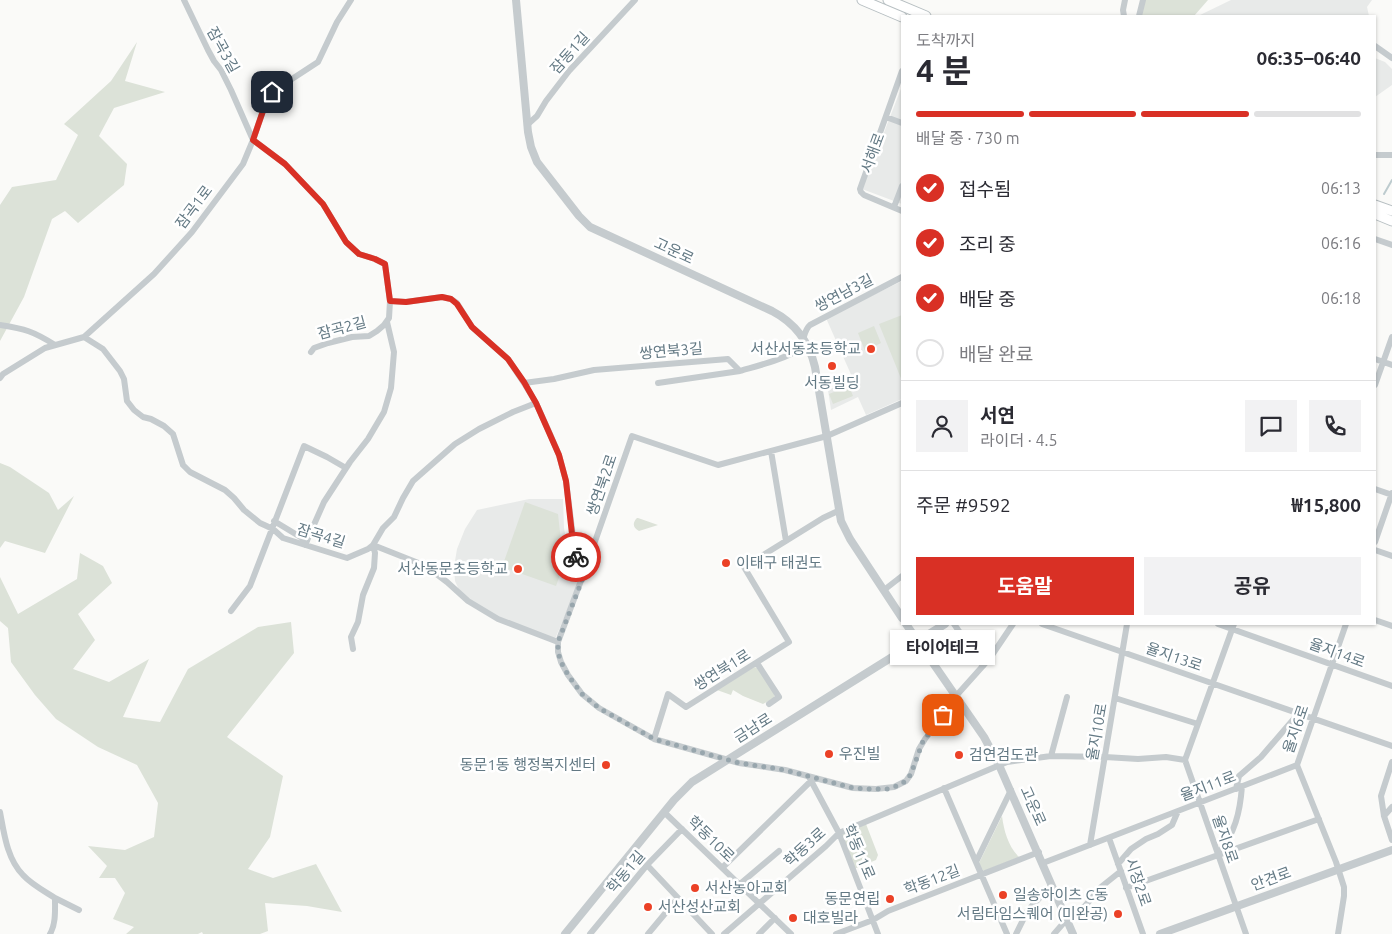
<!DOCTYPE html>
<html lang="ko">
<head>
<meta charset="utf-8">
<style>
	body { margin:0; font-family:Ubuntu,"Noto Sans KR",sans-serif; background:#f2f2f3; color:#2b2b33; height:100vh; display:flex; flex-direction:column; font-size:19px; white-space:nowrap }
	* { box-sizing:border-box; margin:0 }
	p { font-size:16px; color:#7c7c81 }
	.icon { flex:none; width:28px; height:28px; fill:none; stroke:currentColor; stroke-width:2; stroke-linecap:round; stroke-linejoin:round }
	.map { position:relative; flex:1; overflow:hidden }
	.drawer { position:absolute; left:901px; top:15px; width:475px; height:610px; display:flex; flex-direction:column; background:#fff; border-radius:0px; box-shadow:0 1px 4px #0004 }
	.drawer>* { flex:none }
	.pin { position:absolute; display:grid; place-items:center; width:42px; height:42px; color:#fff; margin:-21px; border-radius:10px; box-shadow:0 2px 8px #0006 }
	.courier { position:absolute; display:grid; place-items:center; width:50px; height:50px; margin:-25px; border:4px solid #d93025; border-radius:50%; background:#fff; color:#222; box-shadow:0 1px 6px #0007 }
	.bubble { position:absolute; height:35px; border-radius:0px; background:#fff; box-shadow:0 1px 4px #0004; font-size:16px; font-weight:700; line-height:35px; text-align:center }
	.head em { font-style:normal; font-weight:700 }
	.head div { display:flex; flex-direction:column-reverse }
	.head { display:flex; align-items:center; justify-content:space-between; height:85px; padding:0 15px }
	h1 { font-size:32px; font-weight:700; line-height:38px }
	.bar { display:grid; grid-template-columns:repeat(4,1fr); gap:8px 5px; align-content:center; height:60px; padding:0 15px }
	.bar i { height:6px; border-radius:4px; background:#e1e1e2 }
	.bar .selected { background:#d93025 }
	.bar p { grid-column:span 4 }
	.line { display:flex; align-items:center; gap:12px; padding:0 15px; border-top:1px solid #e1e1e2 }
	.line div { flex:1 }
	.round { display:grid; place-items:center; flex:none; width:52px; height:52px; border-radius:0px; background:#f2f2f3 }
	ol { padding:0 15px; list-style:none }
	li { display:flex; align-items:center; gap:15px; height:55px }
	li p { margin-inline-start:auto }
	li .icon { padding:5px; border-radius:50%; background:#d93025; color:#fff; stroke-width:4 }
	li:last-child { color:#7c7c81 }
	li i { width:28px; height:28px; border:2px solid #e1e1e2; border-radius:50% }
	.cta { display:flex; gap:10px; margin-top:auto; padding:10px 15px }
	.cta a { flex:1; height:58px; border-radius:0px; background:#d93025; color:#fff; font-size:20px; font-weight:700; line-height:58px; text-align:center }
	.cta a+a { background:#f2f2f3; color:#2b2b33 }
	.map>svg:first-child { display:block }
	.built { fill:#e8eae9 }
	.green { fill:#dce2d8 }
	.lines { fill:none; stroke-linecap:round; stroke-linejoin:round }
	.stream { stroke:#bdcbce; stroke-width:2 }
	.secondary-casing { stroke:#b7bfc2; stroke-width:11 }
	.minor { stroke:#c5cbce; stroke-width:6 }
	.tertiary { stroke:#c5cbce; stroke-width:8 }
	.secondary { stroke:#fff; stroke-width:9 }
	.done { stroke:#98a6ad; stroke-width:5; stroke-dasharray:0 9 }
	.route { stroke:#d93025; stroke-width:6 }
	.poi-dot { fill:#eb4126; stroke:#fff; stroke-width:2 }
	.labels { text-anchor:middle; stroke-width:5; stroke-linejoin:round; paint-order:stroke }
	.street-label { font-size:15px; fill:#637984; stroke:#fff }
	.poi-label { font-size:15px; fill:#637984; stroke:#fff; text-anchor:start }
</style>
</head>
<body>
<div class="map">
<svg width="1392" height="934" viewBox="0 0 1392 934">
	<rect width="100%" height="100%" fill="#fafaf8"/>
	<!-- built -->
	<path class="built" d="M 1231,0 L 1372,0 L 1367,7 L 1369,16 L 1198,16 Z
		M 1375,58 L 1385,62 L 1392,69 L 1392,85 L 1375,97 Z
		M 902,86 L 902,204 L 862,189 Z
		M 902,281 L 902,399 L 866,415 L 858,397 L 831,410 L 828,390 L 853,379 L 826,318 Z
		M 529,499 L 563,499 L 564,528 L 569,556 L 584,571 L 555,639 L 500,619 L 470,600 L 459,590 L 455,581 L 454,567 L 457,549 L 465,529 L 477,510 Z"/>
	<!-- green -->
	<path class="green" d="M 1144,0 L 1208,0 L 1194,16 L 1141,16 Z
		M 137,42 L 125,81 L 165,92 L 114,108 L 99,136 L 127,164 L 124,185 L 78,223 L 65,211 L 52,219 L 24,297 L 0,341 L 0,205 L 12,187 L 56,180 L 78,135 L 64,124 L 111,81 Z
		M 902,315 L 902,381 L 879,324 Z
		M 874,326 L 881,343 L 875,346 L 872,338 L 875,347 L 865,351 L 858,333 Z
		M 849,386 L 853,396 L 833,404 L 829,394 Z
		M 0,463 L 10,467 L 49,493 L 58,510 L 74,496 L 45,553 L 5,541 L 0,548 Z
		M 525,502 L 558,514 L 561,541 L 567,555 L 556,586 L 502,567 Z
		M 637,518 L 638,518 L 658,525 L 639,531 C 633,528 632,523 637,518 Z
		M 80,553 L 103,566 L 112,583 L 78,614 L 95,640 L 73,669 L 109,682 L 149,659 L 123,717 L 160,722 L 188,669 L 258,627 L 291,622 L 294,653 L 227,737 L 283,776 L 270,837 L 248,869 L 273,878 L 316,864 L 342,912 L 307,906 L 265,903 L 268,931 L 260,934 L 203,934 L 202,932 L 198,934 L 126,934 L 134,927 L 113,919 L 125,893 L 115,878 L 99,878 L 107,866 L 88,846 L 125,850 L 154,837 L 158,803 L 137,765 L 98,747 L 56,719 L 35,695 L 11,662 L 8,628 L 0,621 L 0,577 L 18,614 L 77,579 Z
		M 754,667 L 758,668 L 775,694 L 774,698 L 763,704 L 743,696 L 733,690 L 731,695 L 717,690 Z
		M 1002,816 C 1004,831 1008,846 1019,857 L 984,871 L 980,868 L 979,863 Z
		M 866,824 L 878,855 L 876,860 L 854,869 L 840,834 Z"/>
	<g class="lines">
		<!-- stream -->
		<path class="stream" d="M 1384,194 L 1392,180"/>
		<!-- secondary casing -->
		<g class="secondary-casing">
			<path id="secondary" d="M 862,0 L 902,17
				M 888,0 L 926,16
				M 1375,205 L 1392,211
				M 1375,214 L 1392,221"/>
		</g>
		<!-- minor -->
		<path class="minor" d="M 184,0 L 208,50 L 214,61 L 221,70 L 231,90 L 253,140 L 285,164 L 323,204 L 346,242 L 359,254 L 375,259 L 385,264 L 390,301 L 406,302 L 442,297 L 451,299 L 457,303 L 472,327 L 508,359 L 524,383 L 536,403 L 550,434 L 559,455 L 566,481 L 575,553 L 578,561 L 585,570
			M 1124,16 L 1123,10 L 1125,0
			M 1139,16 L 1143,0
			M 1375,46 L 1392,58
			M 902,71 L 860,189 L 861,192 L 864,195 L 902,211
			M 886,117 L 902,123
			M 527,125 L 537,116 L 546,101 L 569,71 L 635,0
			M 1375,155 L 1392,155
			M 894,207 L 902,186
			M 1375,239 L 1392,245
			M 0,325 C 25,329 33,331 55,345
			M 84,337 L 103,349 L 120,371 L 124,379 L 127,401 L 134,410 L 143,417 L 151,419 L 164,426 L 173,434 L 183,465 L 190,472 L 225,490 L 234,498 L 244,510 L 260,523 L 273,529 L 283,538 L 347,558 L 368,549 L 373,545 L 383,528 L 394,517 L 403,498 L 413,481 L 455,444 L 479,429 L 513,412 L 536,403
			M 311,352 L 314,348 L 328,343 L 352,337 L 369,336 L 377,331 L 384,325 L 389,318 L 390,301
			M 1375,359 L 1392,365
			M 0,378 L 3,374 L 45,348 L 84,337 L 154,274 L 192,232 L 243,164 L 253,140 L 264,108 L 272,92 L 318,62 L 337,22 L 351,0
			M 524,383 L 554,379 L 594,370 L 728,359 L 740,371 C 753,367 790,358 798,349 C 805,341 803,331 810,325 L 902,277
			M 658,383 L 740,371
			M 1375,385 L 1392,337
			M 902,403 L 827,436 L 718,465 L 632,436 L 585,570 L 558,642 L 558,652 L 561,662 L 568,675 L 582,694 L 599,708 L 654,739 L 739,763 L 785,770 L 853,788 L 876,789 L 894,787 L 906,781 L 911,774 L 919,749 L 925,739 L 937,724 L 956,696 L 990,658 L 1013,624
			M 771,451 L 786,541
			M 1375,489 L 1392,495
			M 274,521 L 307,541
			M 1375,542 L 1392,493
			M 305,545 L 324,502 L 350,462 L 368,439 L 384,412 L 391,388 L 394,352 L 387,322
			M 373,545 L 426,566 L 447,582 L 468,601 L 498,619 L 558,642
			M 1375,550 L 1392,556
			M 884,590 L 902,576
			M 231,611 L 250,586 L 304,446 L 327,457 L 346,468
			M 1375,620 L 1392,626
			M 954,624 L 983,666
			M 1042,624 L 1392,746
			M 1218,624 L 1392,686
			M 1234,624 L 1185,760 L 1246,934
			M 353,649 L 351,637 L 358,622 L 363,595 L 374,568 L 375,553 L 373,545
			M 757,663 L 779,697 L 769,704
			M 1115,698 L 1198,724
			M 654,739 L 668,694 L 686,707 L 789,642 L 744,567 L 823,518 L 838,511
			M 1051,756 L 1067,697
			M 1392,762 L 1381,796 L 1384,816 L 1392,840
			M 809,777 L 839,833 L 878,934
			M 944,788 L 1007,934
			M 1236,789 L 1239,776 L 1261,757 L 1298,714
			M 0,812 C 4,833 7,859 23,875 C 31,884 44,891 55,898 C 55,910 56,924 50,934
			M 664,812 L 791,934
			M 1384,816 L 1392,807
			M 1109,838 L 1143,934
			M 1090,845 L 1127,624
			M 1218,854 C 1235,833 1240,813 1242,786
			M 976,862 L 1011,790
			M 1043,863 L 1297,765
			M 1118,864 L 1131,849 L 1146,839 L 1158,834 L 1172,825 L 1178,811
			M 647,865 L 712,934
			M 723,867 L 811,781
			M 740,884 L 779,851
			M 1126,888 L 1319,819
			M 55,898 L 79,910
			M 590,934 L 647,865 L 682,829
			M 648,934 L 678,898
			M 724,934 L 826,846 L 839,833 L 1007,762 L 1051,756 L 1105,757 L 1138,759 L 1166,757 L 1185,760
			M 759,934 L 775,918
			M 836,934 L 873,920 L 888,911 L 1039,852
			M 1016,934 L 1028,910 L 1052,885
			M 1054,934 L 1067,919 L 1085,906 L 1101,887 L 1121,871
			M 1338,934 L 1344,896 L 1344,887 L 1336,862 L 1297,765 L 1346,624"/>
		<!-- tertiary -->
		<path class="tertiary" d="M 516,0 L 528,132 L 531,147 L 537,162 L 579,216 L 590,227 L 772,311 C 795,323 809,341 815,367 L 841,521 L 850,539 L 902,618
			M 906,624 L 984,737 L 999,765 L 1073,934
			M 565,934 L 674,800 L 692,782 L 945,624
			M 1160,934 L 1392,850"/>
		<!-- secondary -->
		<use href="#secondary" class="secondary"/>
	</g>
	<g class="lines">
		<!-- done -->
		<path class="done" d="M 576,557 L 586,570 L 558,642 L 558,652 L 561,662 L 568,675 L 582,694 L 599,708 L 654,739 L 739,763 L 785,770 L 853,788 L 868,789 L 887,789 L 897,786 L 906,781 L 911,774 L 923,741 L 943,715"/>
		<!-- route -->
		<path class="route" d="M 272,92 L 264,108 L 253,140 L 285,164 L 323,204 L 346,242 L 359,254 L 375,259 L 385,264 L 390,301 L 406,302 L 442,297 L 451,299 L 457,304 L 472,327 L 508,359 L 524,382 L 536,403 L 559,455 L 566,481 L 573,543 L 576,557"/>
	</g>
	<!-- markers -->
	<g class="poi-dot">
		<circle cx="871" cy="349" r="5"/>
		<circle cx="832" cy="366" r="5"/>
		<circle cx="726" cy="563" r="5"/>
		<circle cx="518" cy="569" r="5"/>
		<circle cx="829" cy="754" r="5"/>
		<circle cx="959" cy="755" r="5"/>
		<circle cx="606" cy="765" r="5"/>
		<circle cx="695" cy="888" r="5"/>
		<circle cx="1003" cy="895" r="5"/>
		<circle cx="890" cy="899" r="5"/>
		<circle cx="648" cy="907" r="5"/>
		<circle cx="1118" cy="914" r="5"/>
		<circle cx="793" cy="918" r="5"/>
	</g>
	<g class="labels">
		<!-- street labels -->
		<g class="street-label">
			<text transform="translate(223 50) rotate(61)" y="5">잠곡3길</text>
			<text transform="translate(570 53) rotate(-48)" y="5">잠동1길</text>
			<text transform="translate(873 153) rotate(-70)" y="5">서해로</text>
			<text transform="translate(194 207) rotate(-53)" y="5">잠곡1로</text>
			<text transform="translate(674 251) rotate(25)" y="5">고운로</text>
			<text transform="translate(844 293) rotate(-27)" y="5">쌍연남3길</text>
			<text transform="translate(342 328) rotate(-15)" y="5">잠곡2길</text>
			<text transform="translate(671 351) rotate(-5)" y="5">쌍연북3길</text>
			<text transform="translate(602 485) rotate(-71)" y="5">쌍연북2로</text>
			<text transform="translate(321 536) rotate(17)" y="5">잠곡4길</text>
			<text transform="translate(1337 653) rotate(20)" y="5">율지14로</text>
			<text transform="translate(1174 657) rotate(19)" y="5">율지13로</text>
			<text transform="translate(722 670) rotate(-32)" y="5">쌍연북1로</text>
			<text transform="translate(753 728) rotate(-32)" y="5">금남로</text>
			<text transform="translate(1296 729) rotate(-71)" y="5">율지6로</text>
			<text transform="translate(1097 732) rotate(-80)" y="5">율지10로</text>
			<text transform="translate(1208 786) rotate(-21)" y="5">율지11로</text>
			<text transform="translate(1033 806) rotate(66)" y="5">고운로</text>
			<text transform="translate(711 839) rotate(44)" y="5">학동10로</text>
			<text transform="translate(1225 839) rotate(71)" y="5">율지8로</text>
			<text transform="translate(805 847) rotate(-42)" y="5">학동3로</text>
			<text transform="translate(859 852) rotate(67)" y="5">학동11로</text>
			<text transform="translate(626 872) rotate(-50)" y="5">학동1길</text>
			<text transform="translate(1271 879) rotate(-20)" y="5">안견로</text>
			<text transform="translate(932 880) rotate(-21)" y="5">학동12길</text>
			<text transform="translate(1138 882) rotate(71)" y="5">시장2로</text>
		</g>
		<!-- poi labels -->
		<g class="poi-label">
			<text x="861" y="354" text-anchor="end">서산서동초등학교</text>
			<text x="832" y="388" text-anchor="middle">서동빌딩</text>
			<text x="736" y="568">이태구 태권도</text>
			<text x="508" y="574" text-anchor="end">서산동문초등학교</text>
			<text x="839" y="759">우진빌</text>
			<text x="969" y="760">검연검도관</text>
			<text x="596" y="770" text-anchor="end">동문1동 행정복지센터</text>
			<text x="705" y="893">서산농아교회</text>
			<text x="1013" y="900">일송하이츠 C동</text>
			<text x="880" y="904" text-anchor="end">동문연립</text>
			<text x="658" y="912">서산성산교회</text>
			<text x="1108" y="919" text-anchor="end">서림타임스퀘어 (미완공)</text>
			<text x="803" y="923">대호빌라</text>
		</g>
	</g>
</svg>
<div class="pin" style="left:943px;top:715px;background:#ea580c"><svg class="icon" aria-label="bag" viewBox="0 0 24 24"><path d="M5 8h14l-1 12H6zM9 8a3 3 0 0 1 6 0"/></svg></div>
<div class="pin" style="left:272px;top:92px;background:#1f2937"><svg class="icon" aria-label="home" viewBox="0 0 24 24"><path d="M3 11l9-7 9 7M6 9v11h12V9"/></svg></div>
<div class="courier" style="left:576px;top:557px"><svg class="icon" aria-label="bike" viewBox="0 0 24 24"><circle cx="6" cy="16" r="4"/><circle cx="18" cy="16" r="4"/><path d="M6 16l4-8h5l3 8M10 8l3 8H6M13 5h3"/></svg></div>
<div class="bubble" style="left:890px;top:630px;width:105px">타이어테크</div>
<section class="drawer">
<div class="head"><div><h1>4 분</h1><p>도착까지</p></div><em>06:35–06:40</em></div>
<div class="bar"><i class="selected"></i><i class="selected"></i><i class="selected"></i><i></i><p>배달 중 · 730 m</p></div>
<ol>
<li><svg class="icon" aria-label="check" viewBox="0 0 24 24"><path d="M5 12l5 5 9-10"/></svg>접수됨<p>06:13</p></li>
<li><svg class="icon" aria-label="check" viewBox="0 0 24 24"><path d="M5 12l5 5 9-10"/></svg>조리 중<p>06:16</p></li>
<li><svg class="icon" aria-label="check" viewBox="0 0 24 24"><path d="M5 12l5 5 9-10"/></svg>배달 중<p>06:18</p></li>
<li><i></i>배달 완료</li>
</ol>
<div class="line" style="height:90px"><a class="round"><svg class="icon" aria-label="person" viewBox="0 0 24 24"><circle cx="12" cy="8" r="4"/><path d="M4 21q1-7 8-7t8 7"/></svg></a><div><b>서연</b><p>라이더 · 4.5</p></div><a class="round"><svg class="icon" aria-label="chat" viewBox="0 0 24 24"><path d="M4 5h16v11H9l-5 4z"/></svg></a><a class="round"><svg class="icon" aria-label="phone" viewBox="0 0 24 24"><path d="M5 4h4l2 5-3 2q2 4 5 5l2-3 5 2v4C11 20 4 13 5 4z"/></svg></a></div>
<div class="line" style="height:65px"><div>주문 #9592</div><b>₩15,800</b></div>
<div class="cta"><a>도움말</a><a>공유</a></div>
</section>
</div>
</body>
</html>
